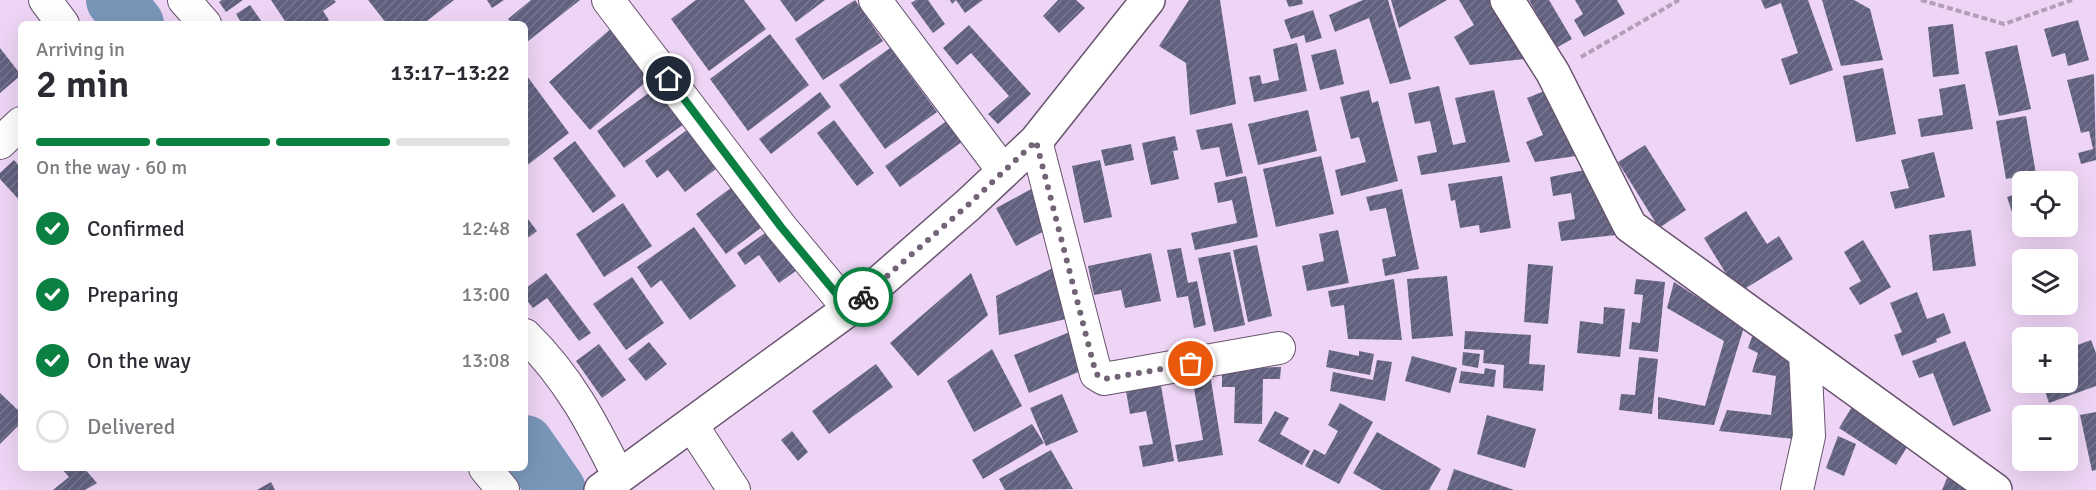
<!DOCTYPE html>
<html lang="en">
<head>
<meta charset="utf-8">
<style>
	body { margin:0; font-family:Signika,sans-serif; background:#f7f7f7; color:#2b2b33; height:100vh; display:flex; flex-direction:column; font-size:22px; white-space:nowrap }
	* { box-sizing:border-box; margin:0 }
	p { font-size:20px; color:#7c7c81 }
	.icon { flex:none; width:33px; height:33px; fill:none; stroke:currentColor; stroke-width:2; stroke-linecap:round; stroke-linejoin:round }
	.map { position:relative; flex:1; overflow:hidden }
	.details { position:absolute; left:18px; top:21px; width:510px; height:450px; display:flex; flex-direction:column; background:#fff; border-radius:9px; box-shadow:0 6px 24px #0002 }
	.details>* { flex:none }
	.controls { position:absolute; left:2012px; top:171px; display:grid; gap:12px }
	.controls a { display:grid; place-items:center; width:66px; height:66px; border-radius:9px; background:#fff; box-shadow:0 6px 24px #0002; font-size:30px }
	.pin { position:absolute; display:grid; place-items:center; width:51px; height:51px; color:#fff; margin:-26px; border:3px solid #fff; border-radius:50%; box-shadow:0 2px 6px #0007 }
	.courier { position:absolute; display:grid; place-items:center; width:60px; height:60px; margin:-30px; border:4px solid #0b8043; border-radius:50%; background:#fff; color:#222; box-shadow:0 2px 8px #0007 }
	.summary em { font-style:normal; font-weight:600 }
	.summary div { display:flex; flex-direction:column-reverse }
	.summary { display:flex; align-items:center; justify-content:space-between; height:102px; padding:0 18px }
	h1 { font-size:39px; font-weight:600; line-height:45px }
	.bar { display:grid; grid-template-columns:repeat(4,1fr); gap:9px 6px; align-content:center; height:72px; padding:0 18px }
	.bar i { height:8px; border-radius:4px; background:#e1e1e2 }
	.bar .on { background:#0b8043 }
	.bar p { grid-column:span 4 }
	ol { padding:0 18px; list-style:none }
	li { display:flex; align-items:center; gap:18px; height:66px }
	li p { margin-inline-start:auto }
	li .icon { padding:6px; border-radius:50%; background:#0b8043; color:#fff; stroke-width:4 }
	li:last-child { color:#7c7c81 }
	li i { width:33px; height:33px; border:3px solid #e1e1e2; border-radius:50% }
	.map>svg:first-child { display:block }
	.lines { fill:none; stroke-linecap:round; stroke-linejoin:round }
	.river { stroke:#7996b9; stroke-width:58 }
	.building { fill:url(#building-hatch) }
	.minor-casing { stroke:#68536e; stroke-width:34 }
	.tertiary-casing { stroke:#68536e; stroke-width:36 }
	.path { stroke:#b29eb7; stroke-width:4; stroke-dasharray:6 3; stroke-linecap:butt }
	.minor { stroke:#fff; stroke-width:32 }
	.tertiary { stroke:#fff; stroke-width:33 }
	.done { stroke:#726376; stroke-width:6; stroke-dasharray:0 10.8 }
	.route { stroke:#0b8043; stroke-width:8 }
</style>
</head>
<body>
<div class="map">
<svg width="2096" height="490" viewBox="0 0 2096 490">
	<defs>
		<pattern id="building-hatch" width="6" height="6" patternUnits="userSpaceOnUse" patternTransform="scale(1.5)"><rect width="6" height="6" fill="#61607f"/><path d="M-1 1l2-2M0 6l6-6M5 7l2-2" fill="none" stroke="#797890"/></pattern>
	</defs>
	<rect width="100%" height="100%" fill="#eed5f5"/>
	<g class="lines">
		<!-- river -->
		<path class="river" d="M 115,0 L 135,24
			M 525,444 L 557,490"/>
	</g>
	<!-- building -->
	<path class="building" d="M 222,0 L 243,0 L 226,12 L 219,2 Z
		M 271,0 L 334,0 L 336,2 L 323,11 L 329,20 L 322,24 L 287,24 Z
		M 368,0 L 454,0 L 423,24 L 387,24 Z
		M 487,0 L 504,0 L 492,8 Z
		M 531,0 L 580,0 L 527,42 L 525,24 L 513,24 L 508,19 Z
		M 696,0 L 744,0 L 766,29 L 709,71 L 671,19 Z
		M 780,0 L 825,0 L 796,22 Z
		M 855,0 L 883,41 L 823,80 L 795,39 Z
		M 916,0 L 928,0 L 945,24 L 933,33 L 911,3 Z
		M 950,0 L 983,0 L 965,13 L 956,0 L 952,4 Z
		M 1058,0 L 1076,0 L 1085,8 L 1059,33 L 1043,16 Z
		M 1189,0 L 1220,0 L 1236,104 L 1190,115 L 1186,63 L 1159,46 Z
		M 1286,0 L 1302,0 L 1303,4 L 1289,7 Z
		M 1363,0 L 1388,0 L 1411,79 L 1390,84 L 1369,18 L 1335,32 L 1329,15 Z
		M 1391,0 L 1447,0 L 1399,28 Z
		M 1459,0 L 1490,0 L 1524,59 L 1470,65 L 1454,37 L 1474,25 Z
		M 1529,0 L 1549,0 L 1572,39 L 1556,48 Z
		M 1575,0 L 1617,0 L 1625,14 L 1584,37 L 1574,20 L 1583,14 Z
		M 1761,0 L 1808,0 L 1833,70 L 1790,85 L 1781,59 L 1798,53 L 1781,3 L 1765,9 Z
		M 1822,0 L 1854,0 L 1870,9 L 1883,60 L 1841,66 Z
		M 250,5 L 262,22 L 260,24 L 242,24 L 236,14 Z
		M 1313,10 L 1322,38 L 1306,43 L 1304,35 L 1291,39 L 1284,20 Z
		M 2078,20 L 2089,60 L 2068,66 L 2065,53 L 2052,57 L 2044,29 Z
		M 1953,24 L 1959,74 L 1933,77 L 1928,27 Z
		M 969,25 L 1031,94 L 998,124 L 988,114 L 1009,96 L 971,53 L 957,65 L 943,48 Z
		M 614,26 L 655,74 L 590,130 L 549,82 Z
		M 770,34 L 809,85 L 748,131 L 710,79 Z
		M 1297,43 L 1307,91 L 1254,102 L 1249,77 L 1260,75 L 1262,84 L 1279,80 L 1273,49 Z
		M 2017,45 L 2031,109 L 1999,116 L 1985,52 Z
		M 0,48 L 21,75 L 0,93 Z
		M 890,48 L 937,112 L 885,149 L 839,85 Z
		M 1336,49 L 1344,84 L 1320,90 L 1311,55 Z
		M 1883,68 L 1896,134 L 1856,142 L 1843,76 Z
		M 2094,74 L 2096,160 L 2081,164 L 2078,153 L 2093,149 L 2089,131 L 2081,133 L 2067,80 Z
		M 527,76 L 569,133 L 525,167 L 525,77 Z
		M 661,84 L 688,121 L 624,168 L 597,131 Z
		M 1965,84 L 1973,129 L 1921,137 L 1918,119 L 1943,115 L 1939,89 Z
		M 1439,86 L 1453,145 L 1466,142 L 1455,98 L 1494,90 L 1510,162 L 1421,175 L 1417,156 L 1437,152 L 1430,121 L 1415,124 L 1408,93 Z
		M 1369,90 L 1372,103 L 1378,101 L 1398,181 L 1341,196 L 1335,170 L 1366,162 L 1359,137 L 1351,139 L 1340,97 Z
		M 1547,90 L 1576,156 L 1535,162 L 1526,142 L 1543,135 L 1527,98 Z
		M 820,92 L 831,107 L 771,154 L 759,139 Z
		M 1308,110 L 1317,151 L 1258,165 L 1248,124 Z
		M 2026,116 L 2036,174 L 2006,179 L 1996,121 Z
		M 834,120 L 874,173 L 857,186 L 817,133 Z
		M 948,120 L 963,141 L 900,187 L 885,166 Z
		M 1232,123 L 1243,173 L 1226,177 L 1219,147 L 1201,150 L 1196,130 Z
		M 691,127 L 720,166 L 685,192 L 668,170 L 657,178 L 645,161 Z
		M 1175,136 L 1178,150 L 1173,151 L 1179,179 L 1151,185 L 1142,143 Z
		M 575,141 L 616,196 L 593,213 L 553,158 Z
		M 1131,144 L 1134,160 L 1105,166 L 1101,150 Z
		M 1645,145 L 1686,210 L 1659,228 L 1618,162 Z
		M 1934,152 L 1945,197 L 1895,209 L 1890,192 L 1909,188 L 1901,160 Z
		M 1321,156 L 1334,214 L 1276,227 L 1263,169 Z
		M 14,160 L 21,168 L 21,202 L 0,179 L 0,173 Z
		M 1100,160 L 1112,217 L 1084,223 L 1072,166 Z
		M 1585,170 L 1616,235 L 1561,241 L 1558,222 L 1575,219 L 1571,193 L 1553,196 L 1550,177 Z
		M 1246,176 L 1258,237 L 1195,250 L 1191,233 L 1237,223 L 1232,200 L 1218,203 L 1214,183 Z
		M 1502,176 L 1511,228 L 1480,233 L 1479,225 L 1460,228 L 1455,200 L 1451,201 L 1448,184 Z
		M 736,184 L 766,224 L 726,254 L 696,214 Z
		M 1037,186 L 1050,228 L 1016,246 L 996,208 Z
		M 1402,189 L 1419,269 L 1385,276 L 1382,259 L 1396,256 L 1386,208 L 1370,211 L 1366,197 Z
		M 2022,192 L 2022,215 L 2014,218 L 2007,197 Z
		M 623,203 L 652,246 L 604,277 L 576,234 Z
		M 1746,211 L 1767,244 L 1779,236 L 1793,259 L 1738,293 L 1704,238 Z
		M 525,215 L 537,231 L 525,240 Z
		M 694,227 L 736,286 L 690,320 L 661,280 L 651,288 L 637,267 Z
		M 772,228 L 800,268 L 779,283 L 759,255 L 745,265 L 737,253 Z
		M 1338,230 L 1349,283 L 1307,291 L 1302,266 L 1324,261 L 1319,234 Z
		M 1971,230 L 1976,266 L 1933,271 L 1929,235 Z
		M 1863,240 L 1891,287 L 1860,305 L 1849,288 L 1861,281 L 1844,252 Z
		M 1257,245 L 1272,316 L 1248,322 L 1233,250 Z
		M 1181,248 L 1188,283 L 1197,281 L 1206,325 L 1194,328 L 1188,296 L 1177,298 L 1167,250 Z
		M 1230,252 L 1245,325 L 1214,332 L 1198,258 Z
		M 1151,253 L 1161,301 L 1125,308 L 1121,290 L 1094,295 L 1088,266 Z
		M 1528,264 L 1553,266 L 1548,324 L 1524,322 Z
		M 1059,265 L 1070,318 L 999,335 L 996,296 Z
		M 546,273 L 591,333 L 579,341 L 547,298 L 533,308 L 525,298 L 525,289 Z
		M 971,273 L 988,315 L 918,376 L 890,343 Z
		M 1447,276 L 1453,336 L 1412,339 L 1407,279 Z
		M 632,277 L 664,323 L 626,350 L 593,304 Z
		M 1394,279 L 1402,340 L 1348,339 L 1344,305 L 1331,307 L 1328,291 Z
		M 1636,279 L 1665,282 L 1658,352 L 1629,349 L 1632,322 L 1640,323 L 1643,295 L 1634,294 Z
		M 1674,282 L 1744,327 L 1714,425 L 1658,419 L 1658,397 L 1705,406 L 1724,341 L 1667,308 Z
		M 1917,292 L 1927,319 L 1944,313 L 1951,333 L 1936,339 L 1937,342 L 1902,356 L 1894,335 L 1902,332 L 1890,303 Z
		M 1604,307 L 1625,309 L 1620,357 L 1577,353 L 1580,321 L 1603,324 Z
		M 1072,331 L 1083,370 L 1029,393 L 1014,355 Z
		M 1465,331 L 1531,335 L 1529,364 L 1545,365 L 1543,391 L 1503,388 L 1504,365 L 1483,363 L 1484,350 L 1464,349 Z
		M 1753,334 L 1800,366 L 1803,440 L 1719,431 L 1727,410 L 1771,415 L 1776,376 L 1752,372 L 1758,353 L 1748,348 Z
		M 2091,340 L 2096,353 L 2096,386 L 2049,403 L 2042,382 L 2067,382 L 2067,349 Z
		M 1965,341 L 1991,411 L 1953,426 L 1933,373 L 1919,378 L 1912,361 Z
		M 649,342 L 667,364 L 646,381 L 628,359 Z
		M 599,344 L 626,380 L 602,398 L 576,361 Z
		M 992,349 L 1022,406 L 974,432 L 947,381 Z
		M 1329,350 L 1359,356 L 1359,351 L 1374,354 L 1370,375 L 1326,367 Z
		M 1463,352 L 1480,354 L 1478,368 L 1462,365 Z
		M 1412,356 L 1457,368 L 1450,393 L 1405,381 Z
		M 1639,357 L 1658,359 L 1652,414 L 1619,410 L 1621,394 L 1635,395 Z
		M 1377,360 L 1392,362 L 1385,401 L 1330,391 L 1333,372 L 1373,380 Z
		M 876,364 L 893,387 L 829,434 L 812,411 Z
		M 1281,367 L 1280,379 L 1263,379 L 1262,424 L 1234,423 L 1235,387 L 1222,387 L 1222,369 Z
		M 1485,368 L 1496,370 L 1494,387 L 1459,383 L 1461,371 L 1484,374 Z
		M 1159,374 L 1174,461 L 1143,467 L 1139,446 L 1153,444 L 1146,411 L 1130,414 L 1124,380 Z
		M 1210,374 L 1223,455 L 1178,462 L 1175,445 L 1203,440 L 1192,377 Z
		M 0,393 L 21,413 L 21,423 L 0,444 Z
		M 1062,394 L 1078,432 L 1046,446 L 1030,408 Z
		M 1855,402 L 1912,439 L 1896,465 L 1839,428 Z
		M 1340,403 L 1373,422 L 1339,484 L 1305,466 L 1314,449 L 1325,455 L 1338,431 L 1328,425 Z
		M 1275,411 L 1289,418 L 1280,434 L 1310,451 L 1302,465 L 1258,441 Z
		M 2096,412 L 2096,470 L 2092,471 L 2080,415 Z
		M 1487,415 L 1536,429 L 1525,468 L 1477,454 Z
		M 1032,424 L 1044,443 L 983,479 L 972,460 Z
		M 792,431 L 808,452 L 798,461 L 781,440 Z
		M 1377,432 L 1441,469 L 1429,490 L 1382,490 L 1353,473 Z
		M 1838,436 L 1856,444 L 1844,476 L 1826,468 Z
		M 1051,450 L 1073,489 L 1005,490 L 999,479 Z
		M 61,468 L 84,468 L 97,483 L 85,490 L 53,490 L 69,477 Z
		M 1454,469 L 1514,490 L 1447,490 Z
		M 1947,478 L 1978,490 L 1942,490 Z
		M 271,482 L 275,490 L 257,490 Z"/>
	<g class="lines">
		<!-- minor casing -->
		<g class="minor-casing">
			<path id="minor" d="M 45,0 L 63,24
				M 184,0 L 205,24
				M 608,0 L 781,227 L 849,309
				M 875,0 L 1004,172
				M 1036,141 L 1096,374 L 1104,379 L 1279,348
				M 0,143 L 21,123
				M 525,335 C 569,378 592,423 619,477
				M 691,424 L 734,490
				M 485,468 L 503,490
				M 1797,490 L 1809,436 L 1805,353"/>
		</g>
		<!-- tertiary casing -->
		<g class="tertiary-casing">
			<path id="tertiary" d="M 1507,0 L 1553,73 L 1630,226 L 1995,490
				M 601,490 L 849,309 L 968,205 L 1036,141 L 1148,0"/>
		</g>
		<!-- path -->
		<path class="path" d="M 1921,0 L 2004,24 L 2072,0
			M 1581,57 L 1679,0"/>
		<!-- minor -->
		<use href="#minor" class="minor"/>
		<!-- tertiary -->
		<use href="#tertiary" class="tertiary"/>
	</g>
	<g class="lines">
		<!-- done -->
		<path class="done" d="M 863,297 L 968,205 L 1036,141 L 1096,374 L 1104,379 L 1191,364"/>
		<!-- route -->
		<path class="route" d="M 669,79 L 781,227 L 849,309 L 863,297"/>
	</g>
</svg>
<div class="controls">
<a><svg class="icon" aria-label="locate" viewBox="0 0 24 24"><circle cx="12" cy="12" r="6"/><path d="M12 2v4M12 18v4M2 12h4M18 12h4"/></svg></a>
<a><svg class="icon" aria-label="layers" viewBox="0 0 24 24"><path d="M12 4l9 5-9 5-9-5zM3 14l9 5 9-5"/></svg></a>
<a>+</a>
<a>−</a>
</div>
<div class="pin" style="left:1191px;top:364px;background:#ea580c"><svg class="icon" aria-label="bag" viewBox="0 0 24 24"><path d="M5 8h14l-1 12H6zM9 8a3 3 0 0 1 6 0"/></svg></div>
<div class="pin" style="left:669px;top:79px;background:#1f2937"><svg class="icon" aria-label="home" viewBox="0 0 24 24"><path d="M3 11l9-7 9 7M6 9v11h12V9"/></svg></div>
<div class="courier" style="left:863px;top:297px"><svg class="icon" aria-label="bike" viewBox="0 0 24 24"><circle cx="6" cy="16" r="4"/><circle cx="18" cy="16" r="4"/><path d="M6 16l4-8h5l3 8M10 8l3 8H6M13 5h3"/></svg></div>
<section class="details">
<div class="summary"><div><h1>2 min</h1><p>Arriving in</p></div><em>13:17–13:22</em></div>
<div class="bar"><i class="on"></i><i class="on"></i><i class="on"></i><i></i><p>On the way · 60 m</p></div>
<ol>
<li><svg class="icon" aria-label="check" viewBox="0 0 24 24"><path d="M5 12l5 5 9-10"/></svg>Confirmed<p>12:48</p></li>
<li><svg class="icon" aria-label="check" viewBox="0 0 24 24"><path d="M5 12l5 5 9-10"/></svg>Preparing<p>13:00</p></li>
<li><svg class="icon" aria-label="check" viewBox="0 0 24 24"><path d="M5 12l5 5 9-10"/></svg>On the way<p>13:08</p></li>
<li><i></i>Delivered</li>
</ol>
</section>
</div>
</body>
</html>
